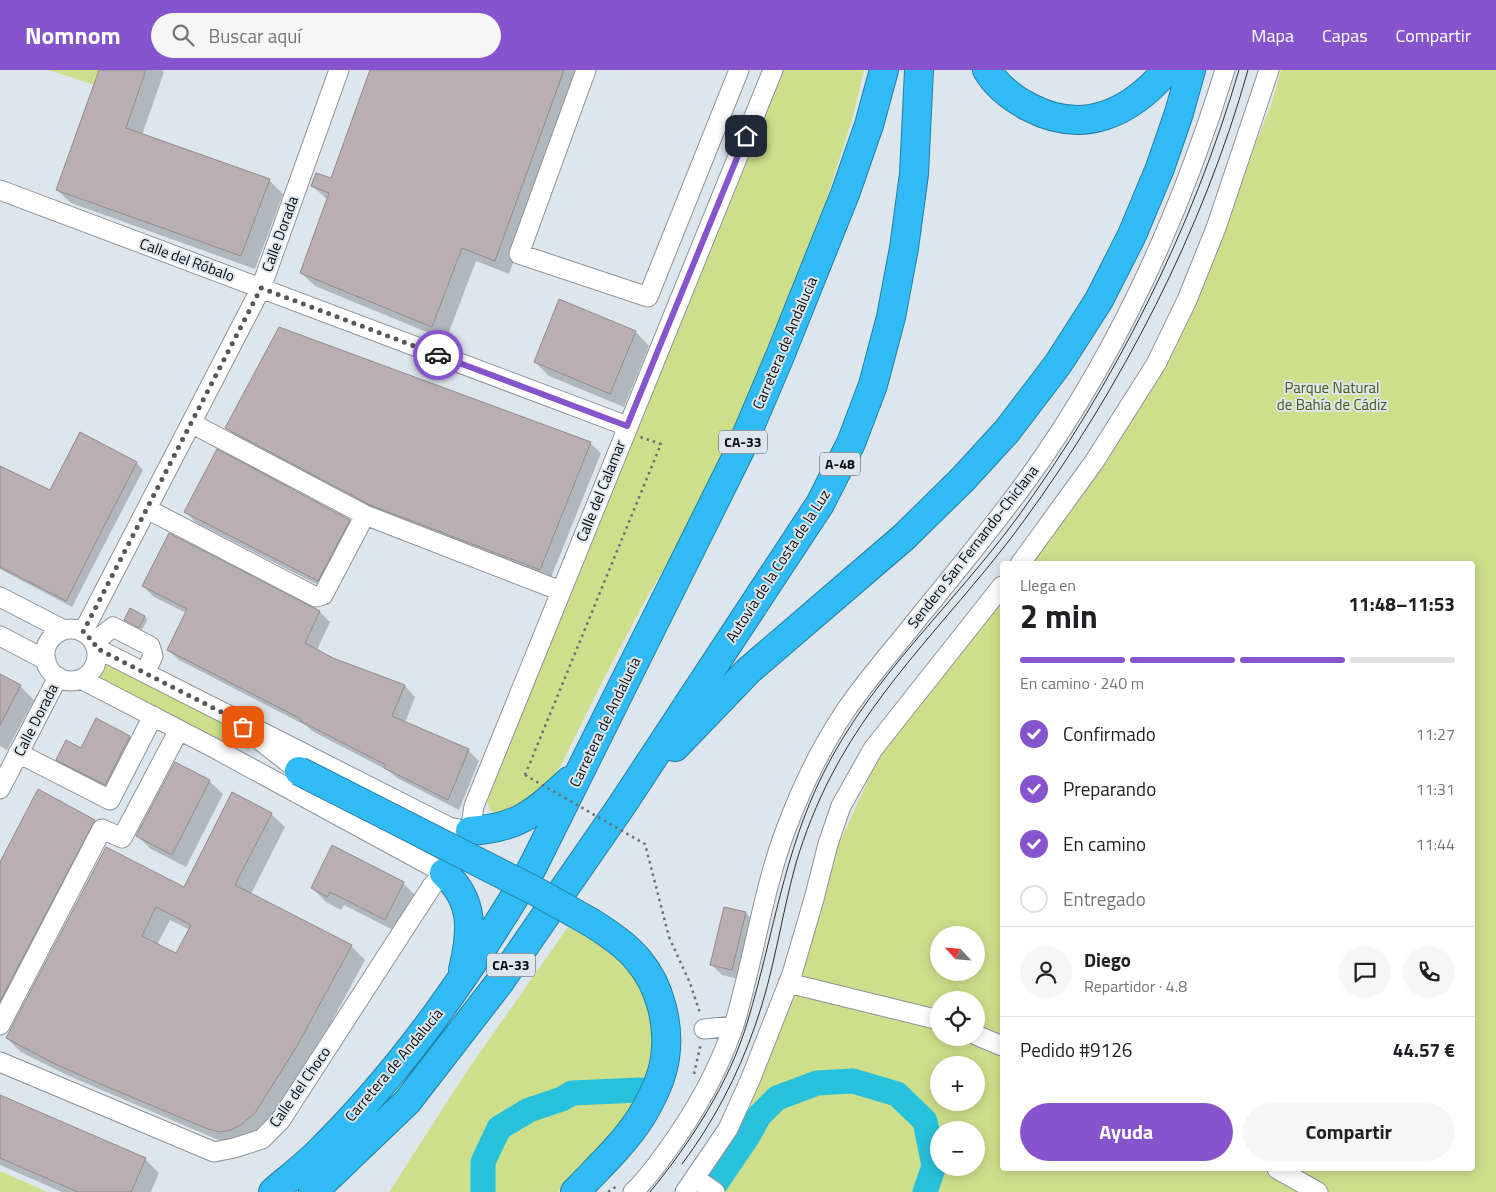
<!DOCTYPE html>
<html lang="es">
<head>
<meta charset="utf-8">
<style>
	body { margin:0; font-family:"Titillium Web",sans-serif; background:#f6f6f6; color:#202124; height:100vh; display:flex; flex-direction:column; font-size:19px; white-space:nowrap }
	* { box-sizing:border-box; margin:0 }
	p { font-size:16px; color:#757577 }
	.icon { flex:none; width:28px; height:28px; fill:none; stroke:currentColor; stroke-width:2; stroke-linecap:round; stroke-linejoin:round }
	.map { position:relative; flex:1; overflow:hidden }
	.details { position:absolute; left:1000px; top:491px; width:475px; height:610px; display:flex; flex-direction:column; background:#fff; border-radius:5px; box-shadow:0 2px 12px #0003 }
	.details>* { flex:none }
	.needle { width:32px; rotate:296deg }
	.tools { position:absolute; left:930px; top:856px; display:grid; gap:10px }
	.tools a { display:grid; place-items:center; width:55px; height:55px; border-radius:50%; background:#fff; box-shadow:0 2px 12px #0003; font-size:25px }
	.pin { position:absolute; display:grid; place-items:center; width:42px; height:42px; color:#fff; margin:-21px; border-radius:10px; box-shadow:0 2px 8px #0006 }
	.courier { position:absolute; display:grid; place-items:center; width:50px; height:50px; margin:-25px; border:4px solid #8655ce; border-radius:50%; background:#fff; color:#222; box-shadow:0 1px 6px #0007 }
	.headline em { font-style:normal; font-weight:700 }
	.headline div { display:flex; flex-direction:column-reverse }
	.headline { display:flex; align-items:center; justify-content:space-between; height:85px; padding:0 20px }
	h1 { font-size:32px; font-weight:700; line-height:38px }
	.bar { display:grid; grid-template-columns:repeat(4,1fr); gap:8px 5px; align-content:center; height:60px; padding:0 20px }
	.bar i { height:6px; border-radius:4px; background:#e0e0e0 }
	.bar .active { background:#8655ce }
	.bar p { grid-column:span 4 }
	.line { display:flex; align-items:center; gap:12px; padding:0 20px; border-top:1px solid #e0e0e0 }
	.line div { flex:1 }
	.round { display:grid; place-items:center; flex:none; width:52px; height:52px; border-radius:26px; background:#f6f6f6 }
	ol { padding:0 20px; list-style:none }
	li { display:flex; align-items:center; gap:15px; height:55px }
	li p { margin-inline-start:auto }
	li .icon { padding:5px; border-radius:50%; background:#8655ce; color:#fff; stroke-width:4 }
	li:last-child { color:#757577 }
	li i { width:28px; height:28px; border:2px solid #e0e0e0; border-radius:50% }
	.primary-button { display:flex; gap:10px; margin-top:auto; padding:10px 20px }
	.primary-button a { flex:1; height:58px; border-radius:30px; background:#8655ce; color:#fff; font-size:20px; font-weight:700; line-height:58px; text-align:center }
	.primary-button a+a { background:#f6f6f6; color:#202124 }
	header { display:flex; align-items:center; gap:30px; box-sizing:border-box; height:70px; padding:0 25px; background:#8655ce; color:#fff }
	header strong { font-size:24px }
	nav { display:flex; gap:28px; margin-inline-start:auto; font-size:18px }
	.search { width:350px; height:45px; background:#f6f6f6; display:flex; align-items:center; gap:12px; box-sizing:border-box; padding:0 18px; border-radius:28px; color:#757577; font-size:19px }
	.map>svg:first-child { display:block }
	.green { fill:#cedf8b; fill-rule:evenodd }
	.shadow { fill:#0003; fill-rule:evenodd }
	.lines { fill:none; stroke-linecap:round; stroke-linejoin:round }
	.river { stroke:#27c1db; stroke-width:25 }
	.building { fill:#b9afb2; stroke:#92898c; fill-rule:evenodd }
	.minor-casing { stroke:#8c939a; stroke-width:21 }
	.highway-casing { stroke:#237ea4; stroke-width:30 }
	.path { stroke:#6b7074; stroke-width:2.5; stroke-dasharray:2.5 4; stroke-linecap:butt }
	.minor { stroke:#fff; stroke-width:19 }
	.highway { stroke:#30bbf5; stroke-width:28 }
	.tram { stroke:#2e3134; stroke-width:1 }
	.highway-bridge-casing { stroke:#237ea4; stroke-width:30; stroke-linecap:butt }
	.path-bridge { stroke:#6b7074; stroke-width:2.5; stroke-dasharray:2.5 4; stroke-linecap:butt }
	.highway-bridge { stroke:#30bbf5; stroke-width:28 }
	.done { stroke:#54585c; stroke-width:5; stroke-dasharray:0 9 }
	.route { stroke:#8655ce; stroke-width:6 }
	.labels { text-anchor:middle; stroke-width:4; stroke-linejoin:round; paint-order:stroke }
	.shield { fill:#dee6ed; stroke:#4a4d51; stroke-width:1 }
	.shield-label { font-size:14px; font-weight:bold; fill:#0a0c0e }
	.street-label { font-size:15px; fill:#0a0c0e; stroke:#dee6ed }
	.park-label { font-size:15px; fill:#4b560f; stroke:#dee6ed }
</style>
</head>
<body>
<header>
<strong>Nomnom</strong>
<div class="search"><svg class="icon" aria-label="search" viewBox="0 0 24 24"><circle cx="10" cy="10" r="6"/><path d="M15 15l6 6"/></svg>Buscar aquí</div>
<nav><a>Mapa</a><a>Capas</a><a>Compartir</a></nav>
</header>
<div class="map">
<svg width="1496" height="1122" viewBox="0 0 1496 1122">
	<rect width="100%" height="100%" fill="#dee6ed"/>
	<!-- green -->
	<path class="green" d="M 49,0 L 99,0 L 94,15 Z
		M 781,0 L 864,0 L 852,50 L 816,162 L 762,297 L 707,422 L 691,455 L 647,527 L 601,614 L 561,695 L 548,713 L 519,738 L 497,745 L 489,739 L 487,729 Z
		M 1281,0 L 1496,0 L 1496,1122 L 689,1122 L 743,1050 L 811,870 L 838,776 L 881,682 L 1002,526 L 1002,1099 L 1472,1099 L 1472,494 L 1027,494 L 1106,393 L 1165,298 L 1271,35 ZM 939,865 L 976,865 L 976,902 L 939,902 ZM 939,930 L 976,930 L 976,968 L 939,968 ZM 939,995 L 976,995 L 976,1032 L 939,1032 ZM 939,1060 L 976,1060 L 976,1098 L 939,1098 Z
		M 113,594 L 213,645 L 252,675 L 249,680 L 219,672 L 103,613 L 100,608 L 101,600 L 106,595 Z
		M 568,857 C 593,870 617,885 634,908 C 661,945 658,999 634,1037 C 630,1044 623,1051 618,1058 C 599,1080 578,1101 558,1122 L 389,1122 L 469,998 Z
		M 0,1101 L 47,1122 L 0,1122 Z"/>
	<!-- shadow -->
	<path class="shadow" d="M 100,0 L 162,0 L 164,2 L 142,65 L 269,110 L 283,124 L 255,199 L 71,133 L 57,120 Z
		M 371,0 L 582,0 L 509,204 L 476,191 L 446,270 L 315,216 L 301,203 L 328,130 L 312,116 L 332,110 Z
		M 636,262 L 649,276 L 624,337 L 549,306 L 535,292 Z
		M 227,358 L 590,373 L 601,383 L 550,510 L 381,445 L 237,368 Z
		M 81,364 L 137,393 L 143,400 L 72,537 L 0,499 L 0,397 L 51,422 Z
		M 185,441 L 349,451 L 359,461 L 328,520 L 195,452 Z
		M 143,516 L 320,542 L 330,552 L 317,580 L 332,589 L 405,616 L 415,627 L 405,653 L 468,680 L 479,691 L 459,740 L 397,708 L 389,701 L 312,661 L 307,656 L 179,590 L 168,580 L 186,543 L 154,527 Z
		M 131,539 L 148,549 L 142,560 L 125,550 Z
		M 0,605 L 20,616 L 34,630 L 7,680 L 0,676 Z
		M 130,667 L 136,674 L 112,721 L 64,696 L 57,689 Z
		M 209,711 L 223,724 L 186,797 L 151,779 L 137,766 Z
		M 271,744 L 285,757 L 251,824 L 351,876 L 365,890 L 311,990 L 268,1057 L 255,1069 L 223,1072 L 69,1006 L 21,982 L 7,968 L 106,779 L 184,819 ZM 170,850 L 190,860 L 177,885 L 157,875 Z
		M 94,751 L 105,761 L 0,960 L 0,795 Z
		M 403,813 L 417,827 L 399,863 L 344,835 L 341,840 L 326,832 L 312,818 Z
		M 746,843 L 756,854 L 742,910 L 722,905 L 712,895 Z
		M 0,1026 L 145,1089 L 159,1103 L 151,1122 L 62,1122 L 0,1095 Z"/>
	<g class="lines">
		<!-- river -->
		<path class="river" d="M 483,1122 L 483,1092 L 499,1058 L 529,1040 L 562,1029 L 572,1023 L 640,1020
			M 710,1122 L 748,1066 L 759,1046 L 777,1028 L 817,1013 L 853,1011 L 897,1024 L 925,1051 L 934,1096 L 925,1122"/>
	</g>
	<!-- building -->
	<path class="building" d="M 99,0 L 146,0 L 126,58 L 270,109 L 241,186 L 56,120 Z
		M 370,0 L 564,0 L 495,191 L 462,178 L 432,257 L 300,203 L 329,123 L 311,116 L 316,103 L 331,108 Z
		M 559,229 L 636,261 L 610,324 L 534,292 Z
		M 279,257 L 591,372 L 540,500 L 370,435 L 225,358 Z
		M 80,362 L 137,392 L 66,531 L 0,497 L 0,396 L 50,420 Z
		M 217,379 L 350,450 L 318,511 L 184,442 Z
		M 169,463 L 320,541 L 305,573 L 333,588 L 405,615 L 392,646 L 469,679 L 448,730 L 384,698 L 386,695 L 300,651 L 301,649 L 167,580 L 187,539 L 142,516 Z
		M 130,538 L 145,546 L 139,558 L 124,550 Z
		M 0,604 L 21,615 L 0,655 Z
		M 96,648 L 130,666 L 105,715 L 56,690 L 66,670 L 81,678 Z
		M 175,692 L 210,710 L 172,785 L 136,766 Z
		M 38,719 L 95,750 L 0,931 L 0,792 Z
		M 232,722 L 272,743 L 235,815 L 352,875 L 297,976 L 255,1043 L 241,1055 L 231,1060 L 220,1062 L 208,1059 L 98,1013 L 53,993 L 6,968 L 106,777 L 184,817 ZM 156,837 L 191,855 L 176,883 L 142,866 Z
		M 332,775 L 404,812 L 385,850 L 330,822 L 327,827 L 311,818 Z
		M 724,837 L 746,842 L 732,900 L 710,895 Z
		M 0,1025 L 146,1088 L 131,1122 L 78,1122 L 0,1088 Z"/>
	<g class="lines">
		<!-- minor casing -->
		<g class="minor-casing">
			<path id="minor" d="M 586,0 L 519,184 L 648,227 L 739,0
				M 0,120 L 627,356
				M 191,353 L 365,445 L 561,521
				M 147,439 L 316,527 L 323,525 L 365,445
				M 1020,494 L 1094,392 L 1156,294 L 1187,230 L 1216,158 L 1269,0
				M 0,527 L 64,560
				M45 585a26 26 0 1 1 52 0a26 26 0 1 1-52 0Z
				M 83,562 L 261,218 L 339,0
				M 0,566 L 46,590
				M 94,572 L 113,557 L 150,576 L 153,586 L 145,603
				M 96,578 L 449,757 L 470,761 L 474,736 L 773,0
				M 262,672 L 299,701
				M 18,683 L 110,730 L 153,646
				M 0,719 L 58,607
				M 788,913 L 939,950
				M 0,955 L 102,759 L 122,768 L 179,660
				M 704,959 L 734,956
				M 976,965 L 1002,976
				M 0,992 L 214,1082 L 234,1078 L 262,1069 L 280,1051 L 432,816 L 444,803 L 214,678 L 81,609
				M 1277,1099 L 1318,1122
				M 696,1109 L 715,1122
				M 633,1122 C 646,1110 656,1096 666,1082 C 694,1044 717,1003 733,958 C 738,944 741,929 745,914 C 758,863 767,809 786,759 C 801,719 820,679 844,643 C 866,610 894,579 919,547 C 956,502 993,457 1027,410 C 1116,287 1180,145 1225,0
				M 685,1122 L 728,1059 L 751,1008 L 792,904 L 814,829 L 828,774 L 841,736 L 873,679 L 1002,516"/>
		</g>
		<!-- highway casing -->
		<g class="highway-casing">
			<path id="highway" d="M 987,0 C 997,17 1012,28 1029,37 C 1084,66 1130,43 1167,0
				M 675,677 L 748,601 L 904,467 L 963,409 L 1007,361 L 1058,294 L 1099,230 L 1132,165 L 1160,98 L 1179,43 L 1191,0
				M 470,761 C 519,758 534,743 569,711
				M 444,803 C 475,831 472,862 463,900
				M 273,1122 C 288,1109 305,1096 319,1082 C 404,998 471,901 532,798 L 740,380 L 780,286 L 845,124 L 869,55 L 884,0
				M 313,1122 L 407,1032 L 499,913 L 622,735 L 820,434 L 851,373 L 873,315 L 891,247 L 904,178 L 914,104 L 919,0
				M 575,1122 C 598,1098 623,1075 641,1047 C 652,1029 662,1009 665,988 C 670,955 660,916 639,891 C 626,875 609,864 592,853"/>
		</g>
		<!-- path -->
		<path class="path" d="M 525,705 L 661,374 L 640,367
			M 669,867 L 690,913 L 700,943
			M 694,1004 L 701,973
			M 608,1122 L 617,1116"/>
		<!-- minor -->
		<use href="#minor" class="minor"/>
		<!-- highway -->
		<use href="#highway" class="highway"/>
		<!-- tram -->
		<path class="tram" d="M 682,1094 C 713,1053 738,1005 755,956 C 774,903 781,847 796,793 C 805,763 817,733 831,706 C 880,611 961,537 1023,452 C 1121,318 1203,160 1248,0
			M 650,1122 C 691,1072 730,1012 748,950 C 773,867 784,782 823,704 C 871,607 954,534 1017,448 C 1115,313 1192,160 1239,0"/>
		<!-- highway-bridge casing -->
		<g class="highway-bridge-casing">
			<path id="highway-bridge" d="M 299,701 L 537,822 L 592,853"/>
		</g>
		<!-- path-bridge -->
		<path class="path-bridge" d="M 525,705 L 645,774 L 669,867"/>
		<!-- highway-bridge -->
		<use href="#highway-bridge" class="highway-bridge"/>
	</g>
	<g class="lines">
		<!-- done -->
		<path class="done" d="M 243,657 L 229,646 L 96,578 L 94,572 L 83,562 L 261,218 L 438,285"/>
		<!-- route -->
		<path class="route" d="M 438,285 L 627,356 L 746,66"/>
	</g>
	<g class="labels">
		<!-- shield labels -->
		<g class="shield">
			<rect x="719" y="360.5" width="48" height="23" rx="4"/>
			<rect x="820" y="382.5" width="40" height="23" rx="4"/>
			<rect x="487" y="883.5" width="48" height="23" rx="4"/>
		</g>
		<g class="shield-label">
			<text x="743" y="377">CA-33</text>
			<text x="840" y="399">A-48</text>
			<text x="511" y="900">CA-33</text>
		</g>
		<!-- street labels -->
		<g class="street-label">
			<text transform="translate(280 164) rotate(-70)" y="5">Calle Dorada</text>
			<text transform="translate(187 190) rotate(20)" y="5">Calle del Róbalo</text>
			<text transform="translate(785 273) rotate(-67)" y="5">Carretera de Andalucía</text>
			<text transform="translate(601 421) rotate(-68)" y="5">Calle del Calamar</text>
			<text transform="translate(973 477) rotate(-52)" y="5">Sendero San Fernando-Chiclana</text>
			<text transform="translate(778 496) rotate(-57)" y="5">Autovía de la Costa de la Luz</text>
			<text transform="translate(36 650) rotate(-63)" y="5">Calle Dorada</text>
			<text transform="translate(605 652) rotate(-64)" y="5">Carretera de Andalucía</text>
			<text transform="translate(394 995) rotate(-50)" y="5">Carretera de Andalucía</text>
			<text transform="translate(300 1017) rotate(-55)" y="5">Calle del Choco</text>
		</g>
		<!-- park labels -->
		<g class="park-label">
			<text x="1332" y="323">Parque Natural<tspan x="1332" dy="17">de Bahía de Cádiz</tspan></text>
		</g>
	</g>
</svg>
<div class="tools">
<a><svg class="needle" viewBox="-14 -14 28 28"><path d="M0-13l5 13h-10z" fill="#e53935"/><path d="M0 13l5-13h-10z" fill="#757577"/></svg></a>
<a><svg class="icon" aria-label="locate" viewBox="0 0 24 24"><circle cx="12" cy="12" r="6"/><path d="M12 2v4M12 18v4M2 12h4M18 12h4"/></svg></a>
<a>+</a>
<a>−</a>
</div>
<div class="pin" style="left:243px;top:657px;background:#ea580c"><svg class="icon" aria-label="bag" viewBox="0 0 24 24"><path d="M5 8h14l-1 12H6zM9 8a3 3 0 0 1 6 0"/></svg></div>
<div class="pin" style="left:746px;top:66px;background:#1f2937"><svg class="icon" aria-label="home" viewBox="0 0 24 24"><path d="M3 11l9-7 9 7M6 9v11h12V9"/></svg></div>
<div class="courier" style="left:438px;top:285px"><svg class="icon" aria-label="car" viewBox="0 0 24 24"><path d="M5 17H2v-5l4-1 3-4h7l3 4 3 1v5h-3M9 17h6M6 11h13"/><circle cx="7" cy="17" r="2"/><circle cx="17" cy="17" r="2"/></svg></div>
<section class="details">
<div class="headline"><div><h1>2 min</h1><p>Llega en</p></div><em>11:48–11:53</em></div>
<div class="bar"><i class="active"></i><i class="active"></i><i class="active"></i><i></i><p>En camino · 240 m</p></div>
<ol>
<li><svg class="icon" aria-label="check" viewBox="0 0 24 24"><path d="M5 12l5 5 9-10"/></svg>Confirmado<p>11:27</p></li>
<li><svg class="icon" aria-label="check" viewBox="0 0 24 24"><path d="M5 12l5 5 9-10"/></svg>Preparando<p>11:31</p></li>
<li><svg class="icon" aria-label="check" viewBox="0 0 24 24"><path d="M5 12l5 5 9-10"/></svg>En camino<p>11:44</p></li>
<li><i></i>Entregado</li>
</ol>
<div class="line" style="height:90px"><a class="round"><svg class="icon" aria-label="person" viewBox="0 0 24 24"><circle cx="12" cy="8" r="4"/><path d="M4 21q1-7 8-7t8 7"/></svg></a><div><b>Diego</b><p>Repartidor · 4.8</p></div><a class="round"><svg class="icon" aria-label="chat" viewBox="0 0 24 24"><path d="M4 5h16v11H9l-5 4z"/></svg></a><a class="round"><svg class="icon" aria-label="phone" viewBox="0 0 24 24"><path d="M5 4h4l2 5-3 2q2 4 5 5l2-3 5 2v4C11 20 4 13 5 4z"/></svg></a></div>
<div class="line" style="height:65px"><div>Pedido #9126</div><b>44.57 €</b></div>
<div class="primary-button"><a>Ayuda</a><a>Compartir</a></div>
</section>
</div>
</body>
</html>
